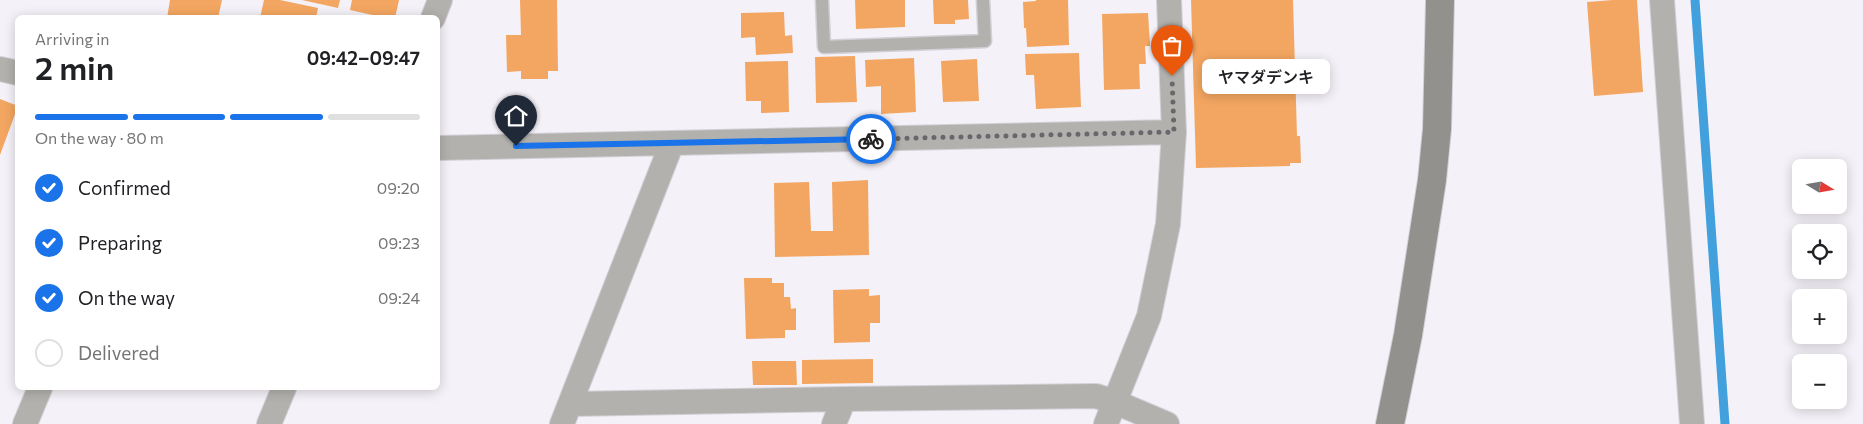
<!DOCTYPE html>
<html lang="en">
<head>
<meta charset="utf-8">
<style>
	body { margin:0; font-family:Commissioner,"Noto Sans JP",sans-serif; background:#f6f6f6; color:#202124; height:100vh; display:flex; flex-direction:column; font-size:19px; white-space:nowrap }
	* { box-sizing:border-box; margin:0 }
	p { font-size:16px; color:#757577 }
	.icon { flex:none; width:28px; height:28px; fill:none; stroke:currentColor; stroke-width:2; stroke-linecap:round; stroke-linejoin:round }
	.map { position:relative; flex:1; overflow:hidden }
	.details { position:absolute; left:15px; top:15px; width:425px; height:375px; display:flex; flex-direction:column; background:#fff; border-radius:8px; box-shadow:0 2px 12px #0003 }
	.details>* { flex:none }
	.needle { width:32px; rotate:101deg }
	.buttons { position:absolute; left:1792px; top:159px; display:grid; gap:10px }
	.buttons a { display:grid; place-items:center; width:55px; height:55px; border-radius:8px; background:#fff; box-shadow:0 2px 12px #0003; font-size:25px }
	.pin { position:absolute; display:grid; place-items:center; width:42px; height:42px; color:#fff; margin:-51px -21px; border-radius:50% 50% 50% 0; rotate:-45deg; box-shadow:0 0 5px #0007 }
	.pin .icon { rotate:45deg }
	.courier { position:absolute; display:grid; place-items:center; width:50px; height:50px; margin:-25px; border:4px solid #1a73e8; border-radius:50%; background:#fff; color:#222; box-shadow:0 1px 6px #0007 }
	.bubble { position:absolute; height:35px; border-radius:8px; background:#fff; box-shadow:0 2px 12px #0003; font-size:16px; font-weight:600; line-height:35px; text-align:center }
	.summary em { font-style:normal; font-weight:600 }
	.summary div { display:flex; flex-direction:column-reverse }
	.summary { display:flex; align-items:center; justify-content:space-between; height:85px; padding:0 20px }
	h1 { font-size:32px; font-weight:600; line-height:38px }
	.bar { display:grid; grid-template-columns:repeat(4,1fr); gap:8px 5px; align-content:center; height:60px; padding:0 20px }
	.bar i { height:6px; border-radius:4px; background:#e0e0e0 }
	.bar .active { background:#1a73e8 }
	.bar p { grid-column:span 4 }
	ol { padding:0 20px; list-style:none }
	li { display:flex; align-items:center; gap:15px; height:55px }
	li p { margin-inline-start:auto }
	li .icon { padding:5px; border-radius:50%; background:#1a73e8; color:#fff; stroke-width:4 }
	li:last-child { color:#757577 }
	li i { width:28px; height:28px; border:2px solid #e0e0e0; border-radius:50% }
	.map>svg:first-child { display:block }
	.lines { fill:none; stroke-linecap:round; stroke-linejoin:round }
	.stream { stroke:#42a0dd; stroke-width:9 }
	.building { fill:#f3a661 }
	.lane-casing { stroke:#d3cfd5; stroke-width:15 }
	.street-casing { stroke:#d3cfd5; stroke-width:26 }
	.secondary-casing { stroke:#d3cfd5; stroke-width:30 }
	.lane { stroke:#b2b1ae; stroke-width:12 }
	.street { stroke:#b2b1ae; stroke-width:24 }
	.secondary { stroke:#93918d; stroke-width:28 }
	.done { stroke:#6a676c; stroke-width:5; stroke-dasharray:0 9 }
	.route { stroke:#1a73e8; stroke-width:6 }
</style>
</head>
<body>
<div class="map">
<svg width="1863" height="424" viewBox="0 0 1863 424">
	<rect width="100%" height="100%" fill="#f5f1f8"/>
	<g class="lines">
		<!-- stream -->
		<path class="stream" d="M 1695,0 L 1725,424"/>
	</g>
	<!-- building -->
	<path class="building" d="M 170,0 L 222,0 L 218,18 L 167,18 Z
		M 264,0 L 280,0 L 318,8 L 316,18 L 260,18 Z
		M 302,0 L 340,0 L 338,8 Z
		M 352,0 L 399,0 L 395,18 L 386,18 L 350,10 Z
		M 520,0 L 557,0 L 558,71 L 548,71 L 548,79 L 521,79 L 521,71 L 507,72 L 506,35 L 521,35 Z
		M 855,0 L 905,0 L 905,27 L 856,29 Z
		M 933,0 L 968,0 L 969,19 L 955,20 L 955,24 L 934,24 Z
		M 1036,0 L 1068,0 L 1069,45 L 1027,47 L 1026,28 L 1024,28 L 1023,2 L 1036,1 Z
		M 1191,0 L 1293,0 L 1297,136 L 1300,136 L 1301,163 L 1290,163 L 1290,166 L 1196,168 Z
		M 1613,0 L 1637,0 L 1643,92 L 1594,96 L 1587,2 Z
		M 784,12 L 785,36 L 792,35 L 793,53 L 756,55 L 755,37 L 741,38 L 741,13 Z
		M 1148,13 L 1150,46 L 1145,46 L 1146,64 L 1139,64 L 1140,89 L 1104,90 L 1102,14 Z
		M 1079,53 L 1081,107 L 1036,109 L 1034,75 L 1026,75 L 1025,54 Z
		M 855,56 L 857,102 L 816,103 L 815,57 Z
		M 914,58 L 916,112 L 881,114 L 881,86 L 866,87 L 865,60 Z
		M 977,59 L 979,101 L 943,102 L 941,61 Z
		M 788,61 L 789,112 L 761,113 L 761,101 L 746,101 L 745,62 Z
		M 0,99 L 18,106 L 0,155 Z
		M 868,180 L 869,255 L 775,257 L 774,183 L 809,182 L 811,231 L 833,231 L 832,182 Z
		M 744,278 L 772,278 L 772,283 L 784,283 L 784,297 L 790,297 L 791,309 L 796,308 L 796,330 L 785,330 L 785,338 L 746,339 Z
		M 869,289 L 869,296 L 880,295 L 880,323 L 870,323 L 870,342 L 834,343 L 833,290 Z
		M 873,359 L 873,383 L 802,384 L 802,360 Z
		M 752,361 L 796,361 L 797,385 L 753,385 Z"/>
	<g class="lines">
		<!-- lane casing -->
		<g class="lane-casing">
			<path id="lane" d="M 822,0 L 824,47 L 985,41 L 983,0"/>
		</g>
		<!-- street casing -->
		<g class="street-casing">
			<path id="street" d="M 1662,0 L 1692,424
				M 433,18 L 440,0
				M 0,69 L 18,73
				M 438,148 L 1174,132
				M 570,404 L 844,399 L 1096,396 L 1115,402 L 1167,424
				M 25,424 L 40,388
				M 269,424 L 284,388
				M 562,424 L 672,143
				M 834,424 L 844,399
				M 1106,424 L 1149,316 L 1168,224 L 1174,132 L 1169,0"/>
		</g>
		<!-- secondary casing -->
		<g class="secondary-casing">
			<path id="secondary" d="M 1390,424 L 1408,335 L 1432,180 L 1437,129 L 1440,0"/>
		</g>
		<!-- lane -->
		<use href="#lane" class="lane"/>
		<!-- street -->
		<use href="#street" class="street"/>
		<!-- secondary -->
		<use href="#secondary" class="secondary"/>
	</g>
	<g class="lines">
		<!-- done -->
		<path class="done" d="M 871,139 L 1174,132 L 1172,76"/>
		<!-- route -->
		<path class="route" d="M 516,146 L 871,139"/>
	</g>
</svg>
<div class="buttons">
<a><svg class="needle" viewBox="-14 -14 28 28"><path d="M0-13l5 13h-10z" fill="#e53935"/><path d="M0 13l5-13h-10z" fill="#757577"/></svg></a>
<a><svg class="icon" aria-label="locate" viewBox="0 0 24 24"><circle cx="12" cy="12" r="6"/><path d="M12 2v4M12 18v4M2 12h4M18 12h4"/></svg></a>
<a>+</a>
<a>−</a>
</div>
<div class="pin" style="left:1172px;top:76px;background:#ea580c"><svg class="icon" aria-label="bag" viewBox="0 0 24 24"><path d="M5 8h14l-1 12H6zM9 8a3 3 0 0 1 6 0"/></svg></div>
<div class="pin" style="left:516px;top:146px;background:#1f2937"><svg class="icon" aria-label="home" viewBox="0 0 24 24"><path d="M3 11l9-7 9 7M6 9v11h12V9"/></svg></div>
<div class="courier" style="left:871px;top:139px"><svg class="icon" aria-label="bike" viewBox="0 0 24 24"><circle cx="6" cy="16" r="4"/><circle cx="18" cy="16" r="4"/><path d="M6 16l4-8h5l3 8M10 8l3 8H6M13 5h3"/></svg></div>
<div class="bubble" style="left:1202px;top:59px;width:128px">ヤマダデンキ</div>
<section class="details">
<div class="summary"><div><h1>2 min</h1><p>Arriving in</p></div><em>09:42–09:47</em></div>
<div class="bar"><i class="active"></i><i class="active"></i><i class="active"></i><i></i><p>On the way · 80 m</p></div>
<ol>
<li><svg class="icon" aria-label="check" viewBox="0 0 24 24"><path d="M5 12l5 5 9-10"/></svg>Confirmed<p>09:20</p></li>
<li><svg class="icon" aria-label="check" viewBox="0 0 24 24"><path d="M5 12l5 5 9-10"/></svg>Preparing<p>09:23</p></li>
<li><svg class="icon" aria-label="check" viewBox="0 0 24 24"><path d="M5 12l5 5 9-10"/></svg>On the way<p>09:24</p></li>
<li><i></i>Delivered</li>
</ol>
</section>
</div>
</body>
</html>
